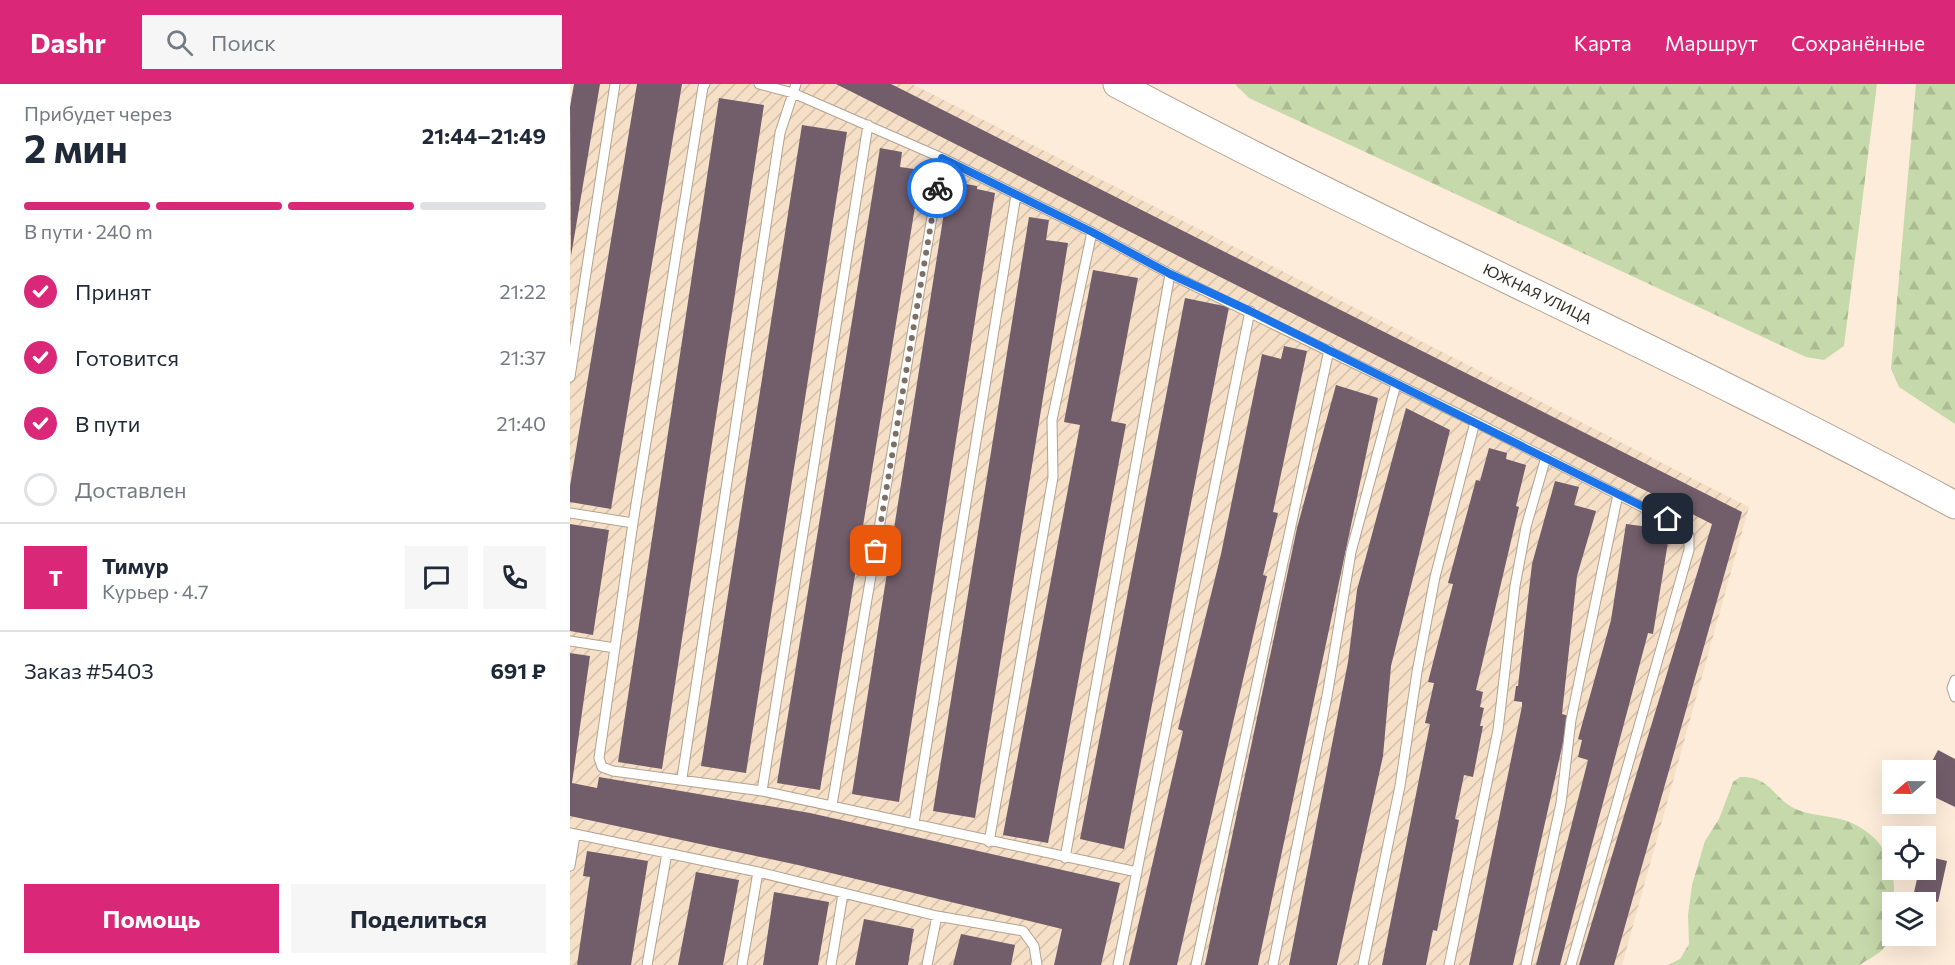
<!DOCTYPE html>
<html lang="ru">
<head>
<meta charset="utf-8">
<style>
	body { margin:0; font-family:Commissioner,sans-serif; background:#f6f6f7; color:#1f2937; height:100vh; display:flex; flex-direction:column; font-size:22px; white-space:nowrap }
	* { box-sizing:border-box; margin:0 }
	p { font-size:20px; color:#747a83 }
	.icon { flex:none; width:33px; height:33px; fill:none; stroke:currentColor; stroke-width:2; stroke-linecap:round; stroke-linejoin:round }
	.map { position:relative; flex:1; overflow:hidden }
	.panel { display:flex; flex-direction:column; background:#fff; width:570px }
	.panel>* { flex:none }
	.needle { width:39px; rotate:250deg }
	.fabs { position:absolute; left:1312px; top:676px; display:grid; gap:12px }
	.fabs a { display:grid; place-items:center; width:54px; height:54px; border-radius:0px; background:#fff; box-shadow:0 6px 24px #0002; font-size:30px }
	.pin { position:absolute; display:grid; place-items:center; width:51px; height:51px; color:#fff; margin:-26px; border-radius:12px; box-shadow:0 3px 9px #0006 }
	.courier { position:absolute; display:grid; place-items:center; width:60px; height:60px; margin:-30px; border:4px solid #1a73e8; border-radius:50%; background:#fff; color:#222; box-shadow:0 2px 8px #0007 }
	.summary em { font-style:normal; font-weight:700 }
	.summary div { display:flex; flex-direction:column-reverse }
	.summary { display:flex; align-items:center; justify-content:space-between; height:102px; padding:0 24px }
	h1 { font-size:39px; font-weight:700; line-height:45px }
	.bar { display:grid; grid-template-columns:repeat(4,1fr); gap:9px 6px; align-content:center; height:72px; padding:0 24px }
	.bar i { height:8px; border-radius:4px; background:#e0e1e3 }
	.bar .on { background:#db2777 }
	.bar p { grid-column:span 4 }
	.line { display:flex; align-items:center; gap:15px; padding:0 24px; border-top:2px solid #e0e1e3 }
	.line div { flex:1 }
	.round { display:grid; place-items:center; flex:none; width:63px; height:63px; border-radius:0px; background:#f6f6f7 }
	ol { padding:0 24px; list-style:none }
	li { display:flex; align-items:center; gap:18px; height:66px }
	li p { margin-inline-start:auto }
	li .icon { padding:6px; border-radius:50%; background:#db2777; color:#fff; stroke-width:4 }
	li:last-child { color:#747a83 }
	li i { width:33px; height:33px; border:3px solid #e0e1e3; border-radius:50% }
	.cta { display:flex; gap:12px; margin-top:auto; padding:12px 24px }
	.cta a { flex:1; height:69px; border-radius:0px; background:#db2777; color:#fff; font-size:24px; font-weight:700; line-height:69px; text-align:center }
	.cta a+a { background:#f6f6f7; color:#1f2937 }
	header { display:flex; align-items:center; gap:36px; box-sizing:border-box; height:84px; padding:0 30px; background:#db2777; color:#fff }
	header strong { font-size:28px }
	nav { display:flex; gap:33px; margin-inline-start:auto; font-size:21px }
	.search { width:420px; height:54px; background:#f6f6f7; display:flex; align-items:center; gap:15px; box-sizing:border-box; padding:0 21px; border-radius:0px; color:#747a83; font-size:22px }
	main { display:flex; flex:1; min-height:0 }
	.map>svg:first-child { display:block }
	.industrial { fill:url(#industrial-furrows) }
	.forest { fill:url(#forest-firs) }
	.building { fill:#725e6a }
	.lines { fill:none; stroke-linecap:round; stroke-linejoin:round }
	.lane-casing { stroke:#b2a290; stroke-width:11 }
	.secondary-casing { stroke:#b2a290; stroke-width:29 }
	.lane { stroke:#fff; stroke-width:9 }
	.secondary { stroke:#fff; stroke-width:27 }
	.done { stroke:#7b7065; stroke-width:6; stroke-dasharray:0 10.8 }
	.route { stroke:#1a73e8; stroke-width:8 }
	.labels { text-anchor:middle; stroke-width:6; stroke-linejoin:round; paint-order:stroke }
	.street-label { font-size:15px; fill:#342d26; stroke:#fff }
</style>
</head>
<body>
<header>
<strong>Dashr</strong>
<div class="search"><svg class="icon" aria-label="search" viewBox="0 0 24 24"><circle cx="10" cy="10" r="6"/><path d="M15 15l6 6"/></svg>Поиск</div>
<nav><a>Карта</a><a>Маршрут</a><a>Сохранённые</a></nav>
</header>
<main>
<section class="panel">
<div class="summary"><div><h1>2 мин</h1><p>Прибудет через</p></div><em>21:44–21:49</em></div>
<div class="bar"><i class="on"></i><i class="on"></i><i class="on"></i><i></i><p>В пути · 240 m</p></div>
<ol>
<li><svg class="icon" aria-label="check" viewBox="0 0 24 24"><path d="M5 12l5 5 9-10"/></svg>Принят<p>21:22</p></li>
<li><svg class="icon" aria-label="check" viewBox="0 0 24 24"><path d="M5 12l5 5 9-10"/></svg>Готовится<p>21:37</p></li>
<li><svg class="icon" aria-label="check" viewBox="0 0 24 24"><path d="M5 12l5 5 9-10"/></svg>В пути<p>21:40</p></li>
<li><i></i>Доставлен</li>
</ol>
<div class="line" style="height:108px"><b class="round" style="background:#db2777;color:#fff">Т</b><div><b>Тимур</b><p>Курьер · 4.7</p></div><a class="round"><svg class="icon" aria-label="chat" viewBox="0 0 24 24"><path d="M4 5h16v11H9l-5 4z"/></svg></a><a class="round"><svg class="icon" aria-label="phone" viewBox="0 0 24 24"><path d="M5 4h4l2 5-3 2q2 4 5 5l2-3 5 2v4C11 20 4 13 5 4z"/></svg></a></div>
<div class="line" style="height:78px"><div>Заказ #5403</div><b>691 ₽</b></div>
<div class="cta"><a>Помощь</a><a>Поделиться</a></div>
</section>
<div class="map">
<svg width="1385" height="881" viewBox="0 0 1385 881">
	<defs>
		<pattern id="industrial-furrows" width="10" height="10" patternUnits="userSpaceOnUse" patternTransform="scale(1.5)"><rect width="10" height="10" fill="#f6dfc7"/><path d="M-1 1l2-2M0 10L10 0M9 11l2-2" fill="none" stroke="#d4c0ab"/></pattern>
		<pattern id="forest-firs" width="22" height="20" patternUnits="userSpaceOnUse" patternTransform="scale(1.5)"><rect width="22" height="20" fill="#c6d9aa"/><path d="M5 1l3.5 6h-7zM16 11l3.5 6h-7z" fill="#abbb92"/></pattern>
	</defs>
	<rect width="100%" height="100%" fill="#feecda"/>
	<!-- industrial -->
	<path class="industrial" d="M 3,0 L 342,0 L 1179,423 L 1052,881 L 0,881 L 0,19 Z"/>
	<!-- forest -->
	<path class="forest" d="M 665,0 L 1307,0 L 1274,262 L 1254,276 L 1236,273 L 679,14 Z
		M 1346,0 L 1385,0 L 1385,340 L 1329,303 L 1321,285 Z
		M 1170,693 C 1202,692 1203,716 1228,726 C 1246,733 1268,731 1286,741 C 1326,762 1328,800 1321,839 C 1319,847 1319,859 1313,865 C 1307,872 1297,875 1290,881 L 1098,881 L 1110,875 L 1119,860 L 1118,831 L 1122,801 L 1129,777 L 1135,757 L 1149,735 L 1163,698 Z"/>
	<!-- building -->
	<path class="building" d="M 4,0 L 30,0 L 1,172 L 0,23 Z
		M 67,0 L 112,0 L 41,425 L 0,418 L 0,402 Z
		M 266,0 L 321,0 L 1172,428 L 1044,881 L 1009,881 L 1142,440 Z
		M 149,14 L 194,21 L 92,685 L 48,678 Z
		M 232,41 L 277,48 L 176,689 L 131,682 Z
		M 310,64 L 332,68 L 330,83 L 351,86 L 250,706 L 207,699 Z
		M 379,97 L 407,102 L 407,105 L 425,109 L 329,718 L 282,710 Z
		M 459,133 L 479,136 L 476,156 L 498,159 L 405,734 L 363,727 Z
		M 523,186 L 568,194 L 541,337 L 556,340 L 478,759 L 433,751 L 510,341 L 494,338 Z
		M 615,214 L 659,223 L 554,765 L 510,755 Z
		M 714,262 L 737,267 L 703,428 L 708,429 L 693,491 L 697,492 L 607,881 L 559,881 L 613,647 L 608,645 L 651,470 L 692,270 L 711,275 Z
		M 766,301 L 808,314 L 688,881 L 635,881 L 727,444 Z
		M 836,324 L 880,346 L 821,582 L 813,672 L 767,881 L 719,881 L 778,578 L 787,506 Z
		M 919,364 L 937,369 L 936,375 L 956,381 L 946,422 L 949,423 L 906,606 L 913,608 L 910,623 L 914,624 L 910,642 L 913,642 L 903,693 L 894,691 L 885,735 L 889,736 L 867,847 L 863,846 L 856,881 L 812,881 L 860,640 L 855,639 L 864,599 L 858,598 L 883,500 L 878,499 L 906,396 L 910,397 Z
		M 985,397 L 1009,403 L 1004,421 L 1026,427 L 1007,492 L 992,630 L 999,632 L 943,881 L 899,881 L 952,622 L 952,618 L 944,617 L 946,602 L 948,602 L 962,480 Z
		M 0,440 L 39,446 L 23,551 L 0,547 Z
		M 1056,440 L 1087,444 L 1086,457 L 1098,458 L 1083,550 L 1078,549 L 990,881 L 966,881 L 1018,676 L 1008,673 L 1012,656 L 1008,655 L 1041,536 Z
		M 0,569 L 20,572 L 2,699 L 27,704 L 29,693 L 240,729 L 550,799 L 531,881 L 484,881 L 492,845 L 228,781 L 0,732 Z
		M 1368,666 L 1385,675 L 1385,723 L 1356,709 L 1356,689 Z
		M 17,767 L 78,777 L 61,881 L 7,881 L 20,793 L 13,792 Z
		M 1356,772 L 1377,777 L 1368,818 L 1343,813 L 1349,786 L 1356,786 Z
		M 126,788 L 169,796 L 153,881 L 108,881 Z
		M 204,808 L 259,818 L 248,881 L 193,881 Z
		M 294,835 L 344,845 L 338,881 L 285,881 Z
		M 391,850 L 445,861 L 441,881 L 383,881 Z"/>
	<g class="lines">
		<!-- lane casing -->
		<g class="lane-casing">
			<path id="lane" d="M 135,0 L 133,3 L 63,439 L 29,674 L 32,683 L 43,687 L 192,707 L 567,788
				M 189,0 L 223,9 L 372,74 L 522,148 L 600,190 L 905,338 L 1114,444 L 1119,452 L 1119,466 L 1001,881
				M 0,293 L 45,0
				M 0,429 L 63,439
				M 0,557 L 45,564
				M 1385,596 L 1382,604 L 1385,613
				M 112,694 L 210,49 L 226,0
				M 192,707 L 298,41
				M 262,721 L 372,74
				M 344,739 L 446,111
				M 0,749 L 188,788 L 367,832 L 453,847 L 464,862 L 467,881
				M 419,758 L 483,393 L 482,336 L 522,148
				M 495,774 L 600,190
				M 0,782 L 5,751
				M 77,881 L 97,769
				M 172,881 L 188,788
				M 261,881 L 273,810
				M 357,881 L 367,832
				M 548,881 L 680,227
				M 626,881 L 759,266
				M 703,881 L 757,612 L 781,468 L 826,300
				M 793,881 L 830,702 L 847,588 L 865,493 L 905,338
				M 879,881 L 928,646 L 945,502 L 956,443 L 976,373
				M 956,881 L 991,719 L 1001,636 L 1048,410"/>
		</g>
		<!-- secondary casing -->
		<g class="secondary-casing">
			<g id="secondary">
				<path id="s1" d="M 547,0 C 823,147 1110,272 1385,421"/>
			</g>
		</g>
		<!-- lane -->
		<use href="#lane" class="lane"/>
		<!-- secondary -->
		<use href="#secondary" class="secondary"/>
	</g>
	<g class="lines">
		<!-- done -->
		<path class="done" d="M 306,467 L 367,104"/>
		<!-- route -->
		<path class="route" d="M 367,104 L 372,74 L 522,148 L 600,190 L 680,227 L 1098,435"/>
	</g>
	<g class="labels">
		<!-- street labels -->
		<g class="street-label">
			<text dy="5" stroke="none"><textPath href="#s1" startOffset="470">ЮЖНАЯ УЛИЦА</textPath></text>
		</g>
	</g>
</svg>
<div class="fabs">
<a><svg class="needle" viewBox="-14 -14 28 28"><path d="M0-13l5 13h-10z" fill="#e53935"/><path d="M0 13l5-13h-10z" fill="#747a83"/></svg></a>
<a><svg class="icon" aria-label="locate" viewBox="0 0 24 24"><circle cx="12" cy="12" r="6"/><path d="M12 2v4M12 18v4M2 12h4M18 12h4"/></svg></a>
<a><svg class="icon" aria-label="layers" viewBox="0 0 24 24"><path d="M12 4l9 5-9 5-9-5zM3 14l9 5 9-5"/></svg></a>
</div>
<div class="pin" style="left:306px;top:467px;background:#ea580c"><svg class="icon" aria-label="bag" viewBox="0 0 24 24"><path d="M5 8h14l-1 12H6zM9 8a3 3 0 0 1 6 0"/></svg></div>
<div class="pin" style="left:1098px;top:435px;background:#1f2937"><svg class="icon" aria-label="home" viewBox="0 0 24 24"><path d="M3 11l9-7 9 7M6 9v11h12V9"/></svg></div>
<div class="courier" style="left:367px;top:104px"><svg class="icon" aria-label="bike" viewBox="0 0 24 24"><circle cx="6" cy="16" r="4"/><circle cx="18" cy="16" r="4"/><path d="M6 16l4-8h5l3 8M10 8l3 8H6M13 5h3"/></svg></div>
</div>
</main>
</body>
</html>
